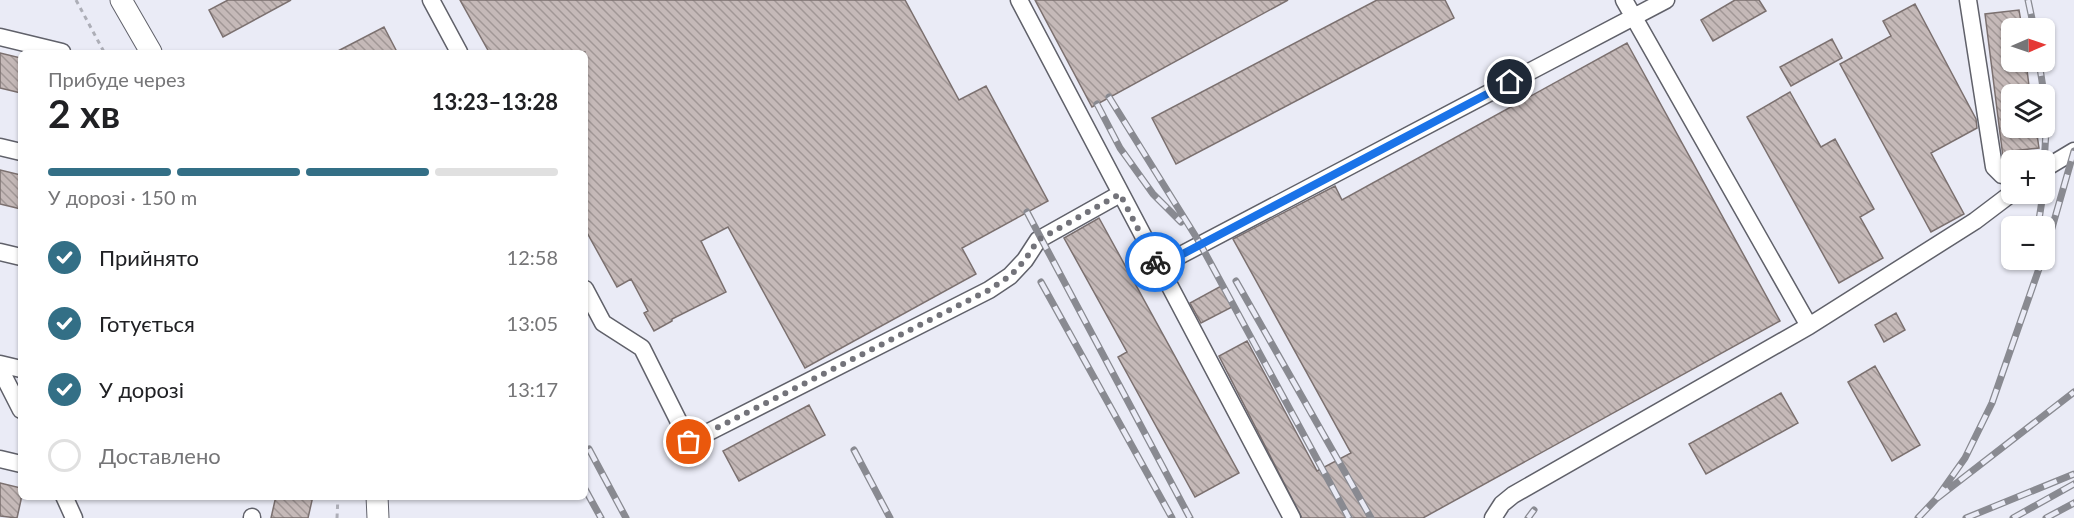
<!DOCTYPE html>
<html lang="uk">
<head>
<meta charset="utf-8">
<style>
	body { margin:0; font-family:Lato,sans-serif; background:#f6f6f6; color:#202124; height:100vh; display:flex; flex-direction:column; font-size:22px; white-space:nowrap }
	* { box-sizing:border-box; margin:0 }
	p { font-size:20px; color:#757577 }
	.icon { flex:none; width:33px; height:33px; fill:none; stroke:currentColor; stroke-width:2; stroke-linecap:round; stroke-linejoin:round }
	.map { position:relative; flex:1; overflow:hidden }
	.side { position:absolute; left:18px; top:50px; width:570px; height:450px; display:flex; flex-direction:column; background:#fff; border-radius:9px; box-shadow:0 2px 4px #0004 }
	.side>* { flex:none }
	.needle { width:39px; rotate:88deg }
	.controls { position:absolute; left:2001px; top:18px; display:grid; gap:12px }
	.controls a { display:grid; place-items:center; width:54px; height:54px; border-radius:9px; background:#fff; box-shadow:0 2px 4px #0004; font-size:30px }
	.pin { position:absolute; display:grid; place-items:center; width:51px; height:51px; color:#fff; margin:-26px; border:3px solid #fff; border-radius:50%; box-shadow:0 2px 6px #0007 }
	.courier { position:absolute; display:grid; place-items:center; width:60px; height:60px; margin:-30px; border:4px solid #1a73e8; border-radius:50%; background:#fff; color:#222; box-shadow:0 2px 8px #0007 }
	.headline em { font-style:normal; font-weight:700 }
	.headline div { display:flex; flex-direction:column-reverse }
	.headline { display:flex; align-items:center; justify-content:space-between; height:102px; padding:0 30px }
	h1 { font-size:39px; font-weight:700; line-height:45px }
	.bar { display:grid; grid-template-columns:repeat(4,1fr); gap:9px 6px; align-content:center; height:72px; padding:0 30px }
	.bar i { height:8px; border-radius:4px; background:#e0e0e0 }
	.bar .active { background:#336f86 }
	.bar p { grid-column:span 4 }
	ol { padding:0 30px; list-style:none }
	li { display:flex; align-items:center; gap:18px; height:66px }
	li p { margin-inline-start:auto }
	li .icon { padding:6px; border-radius:50%; background:#336f86; color:#fff; stroke-width:4 }
	li:last-child { color:#757577 }
	li i { width:33px; height:33px; border:3px solid #e0e0e0; border-radius:50% }
	.map>svg:first-child { display:block }
	.building { fill:url(#building-back-hatch); stroke:#7b706f; stroke-width:1.5 }
	.lines { fill:none; stroke-linecap:round; stroke-linejoin:round }
	.minor-casing { stroke:#60616a; stroke-width:19 }
	.major-casing { stroke:#60616a; stroke-width:23 }
	.path { stroke:#adaeb7; stroke-width:3; stroke-dasharray:4.5 4.5; stroke-linecap:butt }
	.minor { stroke:#fff; stroke-width:16 }
	.major { stroke:#fff; stroke-width:21 }
	.rail-casing { stroke:#898a91; stroke-width:7 }
	.rail { stroke:#eaebf6; stroke-width:4.5; stroke-dasharray:14; stroke-linecap:butt }
	.done { stroke:#73737a; stroke-width:6; stroke-dasharray:0 10.8 }
	.route { stroke:#1a73e8; stroke-width:8 }
</style>
</head>
<body>
<div class="map">
<svg width="2074" height="518" viewBox="0 0 2074 518">
	<defs>
		<pattern id="building-back-hatch" width="6" height="6" patternUnits="userSpaceOnUse" patternTransform="scale(1.5)"><rect width="6" height="6" fill="#c5b9b8"/><path d="M-1 5l2 2M0 0l6 6M5-1l2 2" fill="none" stroke="#a19796"/></pattern>
	</defs>
	<rect width="100%" height="100%" fill="#eaebf6"/>
	<!-- building -->
	<path class="building" d="M 228,0 L 291,0 L 223,37 L 209,10 Z
		M 460,0 L 905,0 L 959,100 L 986,86 L 1048,201 L 962,248 L 976,274 L 805,368 L 728,227 L 701,241 L 726,292 L 672,319 L 672,321 L 654,331 L 644,313 L 648,311 L 631,279 L 617,287 L 585,229 L 585,52 L 489,52 Z
		M 1035,0 L 1288,0 L 1092,107 Z
		M 1377,0 L 1445,0 L 1454,18 L 1176,164 L 1152,118 Z
		M 1735,0 L 1759,0 L 1766,11 L 1713,41 L 1701,20 Z
		M 1915,4 L 1976,119 L 1977,128 L 1931,153 L 1964,214 L 1931,232 L 1840,64 L 1891,36 L 1883,21 Z
		M 2019,10 L 2022,28 L 2012,28 L 2012,62 L 2026,62 L 2030,94 L 2012,94 L 2012,128 L 2036,128 L 2039,148 L 2012,151 L 2012,157 L 2003,157 L 1985,14 Z
		M 384,27 L 397,52 L 336,52 Z
		M 1832,39 L 1842,58 L 1791,86 L 1780,67 Z
		M 1627,43 L 1780,321 L 1423,518 L 1302,518 L 1219,356 L 1247,341 L 1317,471 L 1351,453 L 1233,239 L 1335,186 L 1342,200 Z
		M 0,53 L 21,58 L 21,93 L 0,88 Z
		M 1790,92 L 1821,147 L 1835,139 L 1874,209 L 1860,217 L 1883,258 L 1839,283 L 1747,117 Z
		M 0,170 L 21,175 L 21,209 L 0,204 Z
		M 1099,218 L 1239,473 L 1195,497 L 1118,357 L 1127,352 L 1064,238 Z
		M 1223,285 L 1234,306 L 1201,323 L 1190,303 Z
		M 1896,313 L 1905,330 L 1884,342 L 1875,325 Z
		M 1875,366 L 1920,445 L 1892,461 L 1848,382 Z
		M 1781,393 L 1798,423 L 1706,474 L 1689,444 Z
		M 809,405 L 825,435 L 739,481 L 723,451 Z
		M 0,483 L 21,488 L 21,500 L 17,518 L 0,516 Z
		M 276,496 L 313,496 L 308,518 L 271,518 Z"/>
	<g class="lines">
		<!-- minor casing -->
		<g class="minor-casing">
			<path id="minor" d="M 431,0 L 459,52
				M 1019,0 L 1292,518
				M 1624,0 L 1809,326
				M 1968,0 L 1994,167 L 2002,175 L 2012,177
				M 0,37 L 62,52
				M 0,147 L 21,152
				M 2044,169 L 2074,151
				M 0,252 L 21,257
				M 1158,267 L 1666,0
				M 585,289 L 603,323 L 642,348 L 689,442 L 989,290 L 1010,276 L 1025,260 L 1038,240 L 1120,194
				M 0,364 L 21,369
				M 0,369 L 21,410
				M 0,459 L 21,464
				M 64,496 L 74,518
				M 252,518 L 252,517
				M 1493,518 L 1502,504 L 1513,495 L 1809,326 L 1975,221 L 2012,193"/>
		</g>
		<!-- major casing -->
		<g class="major-casing">
			<path id="major" d="M 121,0 L 151,52
				M 377,496 L 378,518"/>
		</g>
		<!-- path -->
		<path class="path" d="M 76,0 L 104,52
			M 337,518 L 338,496"/>
		<!-- minor -->
		<use href="#minor" class="minor"/>
		<!-- major -->
		<use href="#major" class="major"/>
		<!-- rail casing -->
		<g class="rail-casing">
			<path id="rail" d="M 2028,0 L 2034,28
				M 2039,62 L 2044,94
				M 1109,97 L 1198,240 L 1349,518
				M 2044,101 L 2047,115 L 2044,164
				M 1097,104 L 1120,148 L 1153,194 L 1181,222
				M 1027,212 L 1190,518
				M 2038,226 L 2043,194
				M 2048,242 L 2074,151
				M 1236,281 L 1371,518
				M 1041,282 L 1172,518
				M 589,449 L 626,518
				M 854,450 L 890,518
				M 585,489 L 601,518
				M 1936,499 L 1965,458 L 1992,403 L 2042,260
				M 1528,518 L 1534,510
				M 1918,518 L 1936,499 L 2074,392
				M 1966,518 L 2074,474
				M 2013,518 L 2074,484
				M 2046,518 L 2074,503"/>
		</g>
		<!-- rail -->
		<use href="#rail" class="rail"/>
	</g>
	<g class="lines">
		<!-- done -->
		<path class="done" d="M 689,442 L 989,290 L 1010,276 L 1025,260 L 1038,240 L 1120,194 L 1155,262"/>
		<!-- route -->
		<path class="route" d="M 1155,262 L 1158,267 L 1510,82"/>
	</g>
</svg>
<div class="controls">
<a><svg class="needle" viewBox="-14 -14 28 28"><path d="M0-13l5 13h-10z" fill="#e53935"/><path d="M0 13l5-13h-10z" fill="#757577"/></svg></a>
<a><svg class="icon" aria-label="layers" viewBox="0 0 24 24"><path d="M12 4l9 5-9 5-9-5zM3 14l9 5 9-5"/></svg></a>
<a>+</a>
<a>−</a>
</div>
<div class="pin" style="left:689px;top:442px;background:#ea580c"><svg class="icon" aria-label="bag" viewBox="0 0 24 24"><path d="M5 8h14l-1 12H6zM9 8a3 3 0 0 1 6 0"/></svg></div>
<div class="pin" style="left:1510px;top:82px;background:#1f2937"><svg class="icon" aria-label="home" viewBox="0 0 24 24"><path d="M3 11l9-7 9 7M6 9v11h12V9"/></svg></div>
<div class="courier" style="left:1155px;top:262px"><svg class="icon" aria-label="bike" viewBox="0 0 24 24"><circle cx="6" cy="16" r="4"/><circle cx="18" cy="16" r="4"/><path d="M6 16l4-8h5l3 8M10 8l3 8H6M13 5h3"/></svg></div>
<section class="side">
<div class="headline"><div><h1>2 хв</h1><p>Прибуде через</p></div><em>13:23–13:28</em></div>
<div class="bar"><i class="active"></i><i class="active"></i><i class="active"></i><i></i><p>У дорозі · 150 m</p></div>
<ol>
<li><svg class="icon" aria-label="check" viewBox="0 0 24 24"><path d="M5 12l5 5 9-10"/></svg>Прийнято<p>12:58</p></li>
<li><svg class="icon" aria-label="check" viewBox="0 0 24 24"><path d="M5 12l5 5 9-10"/></svg>Готується<p>13:05</p></li>
<li><svg class="icon" aria-label="check" viewBox="0 0 24 24"><path d="M5 12l5 5 9-10"/></svg>У дорозі<p>13:17</p></li>
<li><i></i>Доставлено</li>
</ol>
</section>
</div>
</body>
</html>
